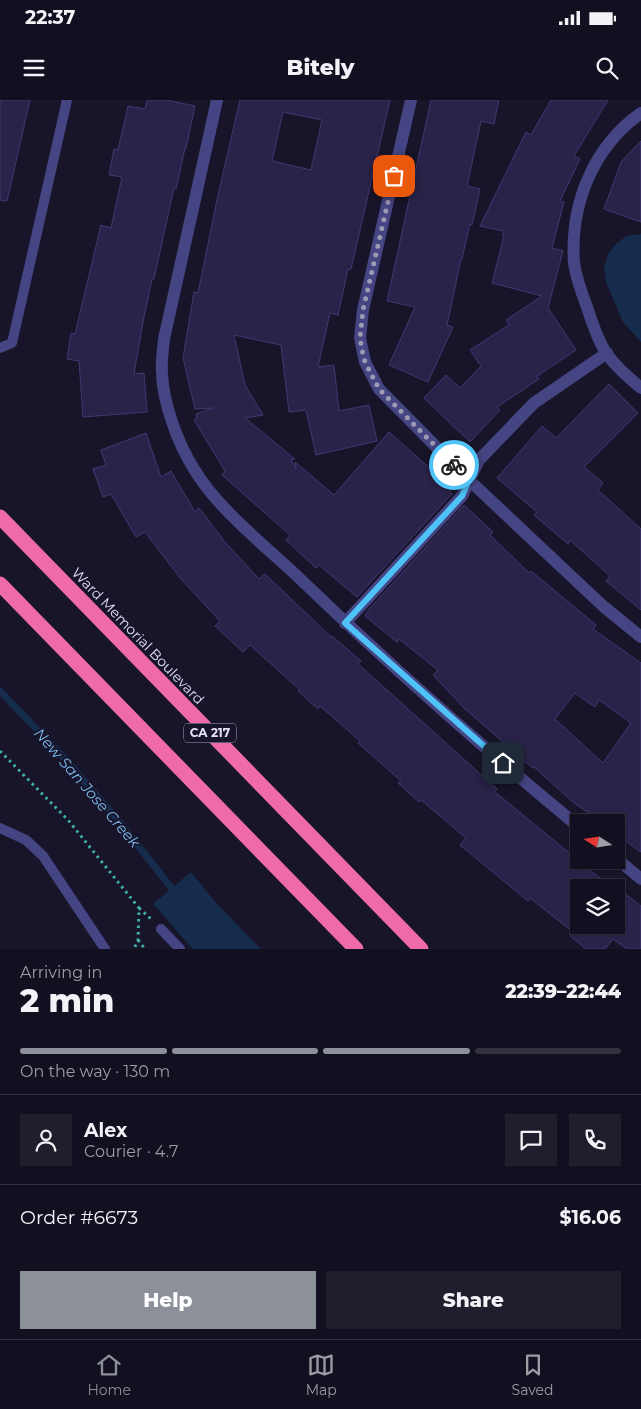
<!DOCTYPE html>
<html lang="en">
<head>
<meta charset="utf-8">
<style>
	body { margin:0; font-family:Montserrat,sans-serif; background:#1f1e2d; color:#f1f3f6; height:100vh; display:flex; flex-direction:column; font-size:19px; white-space:nowrap }
	* { box-sizing:border-box; margin:0 }
	p { font-size:16px; color:#9c9da5 }
	.icon { flex:none; width:28px; height:28px; fill:none; stroke:currentColor; stroke-width:2; stroke-linecap:round; stroke-linejoin:round }
	.map { position:relative; height:849px; overflow:hidden }
	.drawer { display:flex; flex-direction:column; background:#121020; flex:1 }
	.drawer>* { flex:none }
	.needle { width:32px; rotate:282deg }
	.tools { position:absolute; left:570px; top:714px; display:grid; gap:10px }
	.tools a { display:grid; place-items:center; width:55px; height:55px; border-radius:0px; background:#121020; box-shadow:0 1px 4px #0004,0 0 0 1px #31303e; font-size:25px }
	.pin { position:absolute; display:grid; place-items:center; width:42px; height:42px; color:#fff; margin:-21px; border-radius:10px; box-shadow:0 2px 8px #0006 }
	.courier { position:absolute; display:grid; place-items:center; width:50px; height:50px; margin:-25px; border:4px solid #4fc3f7; border-radius:50%; background:#fff; color:#222; box-shadow:0 1px 6px #0007 }
	.headline em { font-style:normal; font-weight:800 }
	.headline div { display:flex; flex-direction:column-reverse }
	.headline { display:flex; align-items:center; justify-content:space-between; height:85px; padding:0 20px }
	h1 { font-size:32px; font-weight:800; line-height:38px }
	.bar { display:grid; grid-template-columns:repeat(4,1fr); gap:8px 5px; align-content:center; height:60px; padding:0 20px }
	.bar i { height:6px; border-radius:4px; background:#31303e }
	.bar .current { background:#8c9099 }
	.bar p { grid-column:span 4 }
	.line { display:flex; align-items:center; gap:12px; padding:0 20px; border-top:1px solid #31303e }
	.line div { flex:1 }
	.round { display:grid; place-items:center; flex:none; width:52px; height:52px; border-radius:0px; background:#1f1e2d }
	.primary-button { display:flex; gap:10px; margin-top:auto; padding:10px 20px }
	.primary-button a { flex:1; height:58px; border-radius:0px; background:#8c9099; color:#fff; font-size:20px; font-weight:800; line-height:58px; text-align:center }
	.primary-button a+a { background:#1f1e2d; color:#f1f3f6 }
	.status { display:flex; justify-content:space-between; align-items:center; height:35px; padding:0 25px; background:#121020; direction:ltr }
	.status svg { height:14px; fill:currentColor }
	header { display:flex; justify-content:space-between; align-items:center; height:65px; padding:0 20px; background:#121020; font-size:22px; font-weight:800 }
	.dock { display:flex; justify-content:space-around; align-items:center; height:70px; border-top:1px solid #31303e; background:#121020; font-size:14px; color:#9c9da5 }
	.dock a { display:grid; justify-items:center; gap:2px }
	.dock .current { color:#8c9099 }
	.map>svg:first-child { display:block }
	.water { fill:#162c4d }
	.lines { fill:none; stroke-linecap:round; stroke-linejoin:round }
	.stream { stroke:#162c4d; stroke-width:7 }
	.building { fill:#2a2349; stroke:#423773; fill-rule:evenodd }
	.path { stroke:#40b1a9; stroke-width:3; stroke-dasharray:2.5 4; stroke-linecap:butt }
	.lane { stroke:#464584; stroke-width:10 }
	.street { stroke:#464584; stroke-width:12 }
	.highway { stroke:#ee6aab; stroke-width:15 }
	.done { stroke:#9d9ab2; stroke-width:5; stroke-dasharray:0 9 }
	.route { stroke:#4fc3f7; stroke-width:6 }
	.labels { text-anchor:middle; stroke-width:4; stroke-linejoin:round; paint-order:stroke }
	.shield { fill:#18152a; stroke:#a7a4bd; stroke-width:1 }
	.shield-label { font-size:12px; font-weight:bold; fill:#e4e1fc }
	.street-label { font-size:14px; fill:#e4e1fc; stroke:#18152a }
	.water-label { font-size:15px; font-style:italic; fill:#7bbcf0; stroke:#18152a }
</style>
</head>
<body>
<div class="status"><b>22:37</b><svg viewBox="0 0 49 12"><path d="M0 12V9h3v3zM5 12V6h3v6zM10 12V3h3v9zM15 12V0h3v12zM26 1h20v11H26zM47 4h2v5h-2z"/></svg></div>
<header><svg class="icon" aria-label="menu" viewBox="0 0 24 24"><path d="M4 6h16M4 12h16M4 18h16"/></svg>Bitely<svg class="icon" aria-label="search" viewBox="0 0 24 24"><circle cx="10" cy="10" r="6"/><path d="M15 15l6 6"/></svg></header>
<div class="map">
<svg width="641" height="849" viewBox="0 0 641 849">
	<rect width="100%" height="100%" fill="#18152a"/>
	<!-- water -->
	<path class="water" d="M 641,134 L 641,242 L 623,222 L 606,182 L 604,168 L 609,152 L 617,143 L 627,136 Z
		M 191,772 L 216,803 L 261,849 L 193,849 L 153,804 Z"/>
	<g class="lines">
		<!-- stream -->
		<path class="stream" d="M 0,591 L 65,659 L 117,719 L 177,795"/>
	</g>
	<!-- building -->
	<path class="building" d="M 0,0 L 30,0 L 7,101 L 0,100 Z
		M 147,0 L 166,0 L 195,6 L 186,48 L 185,48 L 176,89 L 174,88 L 154,179 L 152,179 L 143,222 L 134,274 L 144,273 L 147,312 L 83,317 L 79,261 L 67,259 L 71,233 L 75,234 L 101,125 L 111,128 L 122,77 L 109,75 L 114,49 L 118,50 L 128,6 L 145,9 Z
		M 240,0 L 390,0 L 351,169 L 348,169 L 338,215 L 330,213 L 318,267 L 334,265 L 339,311 L 369,305 L 377,341 L 316,355 L 306,310 L 289,312 L 281,245 L 234,235 L 245,285 L 263,315 L 245,318 L 295,359 L 291,360 L 296,369 L 295,362 L 334,395 L 389,332 L 452,388 L 450,392 L 452,394 L 357,497 L 319,465 L 316,468 L 286,440 L 290,435 L 222,375 L 225,371 L 194,320 L 197,318 L 196,314 L 213,308 L 195,309 L 183,258 L 194,192 L 198,193 L 218,95 ZM 283,12 L 322,20 L 311,70 L 272,61 Z
		M 431,0 L 499,0 L 494,24 L 481,21 L 467,86 L 480,89 L 472,125 L 470,124 L 462,159 L 461,159 L 447,225 L 453,227 L 428,282 L 389,265 L 415,207 L 387,201 Z
		M 551,0 L 608,0 L 574,56 L 580,59 L 560,101 L 564,102 L 552,148 L 563,151 L 548,208 L 576,250 L 537,276 L 539,279 L 497,307 L 500,310 L 470,342 L 424,298 L 446,275 L 460,288 L 481,266 L 470,250 L 509,225 L 506,220 L 542,196 L 492,183 L 504,136 L 502,135 L 504,131 L 480,126 L 526,32 L 531,35 Z
		M 641,41 L 641,122 L 604,109 L 621,62 Z
		M 609,284 L 638,313 L 584,367 L 603,383 L 598,390 L 641,429 L 641,510 L 606,481 L 610,476 L 570,440 L 568,444 L 534,415 L 537,412 L 497,378 L 542,326 L 556,338 Z
		M 146,333 L 161,377 L 171,371 L 195,412 L 199,408 L 225,442 L 259,479 L 265,474 L 331,537 L 332,536 L 361,561 L 358,564 L 497,689 L 495,692 L 612,788 L 579,788 L 579,825 L 616,825 L 616,787 L 641,806 L 641,849 L 627,849 L 613,839 L 605,849 L 586,849 L 570,836 L 573,832 L 530,798 L 528,801 L 460,745 L 466,738 L 421,700 L 419,702 L 398,683 L 401,681 L 358,643 L 360,641 L 320,606 L 318,609 L 298,591 L 300,590 L 250,545 L 243,552 L 215,526 L 220,521 L 181,479 L 145,432 L 136,437 L 111,394 L 103,397 L 93,369 L 106,365 L 101,350 Z
		M 464,405 L 493,432 L 490,435 L 529,473 L 531,471 L 596,525 L 593,529 L 641,563 L 641,752 L 616,734 L 616,722 L 601,722 L 573,702 L 534,667 L 533,668 L 502,643 L 503,642 L 465,609 L 433,575 L 438,570 L 399,539 L 397,542 L 365,516 L 370,508 ZM 575,593 L 595,607 L 599,600 L 631,623 L 603,663 L 555,619 Z"/>
	<g class="lines">
		<!-- path -->
		<path class="path" d="M 0,651 L 68,720 L 139,808 L 138,840 L 134,849
			M 139,808 L 151,819
			M 138,840 L 145,849"/>
		<!-- lane -->
		<path class="lane" d="M 0,248 L 12,243 L 67,0
			M 0,728 L 26,740 L 43,756 L 105,849
			M 161,829 L 180,849"/>
		<!-- street -->
		<path class="street" d="M 217,0 L 164,239 C 163,250 161,262 162,273 C 163,303 178,344 194,369 C 217,408 263,444 296,475 C 387,563 482,647 579,727
			M 411,0 L 363,210 L 360,238 L 365,262 L 379,289 L 469,380 L 603,506 L 641,537
			M 641,13 C 593,47 570,104 574,163 C 576,177 582,194 587,207 C 592,223 597,238 606,253 C 616,267 628,277 641,288
			M 345,523 L 462,396 L 479,360 L 534,303 L 607,253
			M 616,758 L 641,779"/>
		<!-- highway -->
		<path class="highway" d="M 0,417 L 421,849
			M 0,484 L 356,849"/>
	</g>
	<g class="lines">
		<!-- done -->
		<path class="done" d="M 394,76 L 363,210 L 360,238 L 362,250 L 365,262 L 379,289 L 454,365"/>
		<!-- route -->
		<path class="route" d="M 454,365 L 469,380 L 462,396 L 345,523 L 503,663"/>
	</g>
	<g class="labels">
		<!-- shield labels -->
		<rect class="shield" x="184" y="623.5" width="52" height="19" rx="4"/>
		<g class="shield-label">
			<text x="210" y="637">CA 217</text>
		</g>
		<!-- street labels -->
		<g class="street-label">
			<text transform="translate(138 536) rotate(46)" y="5">Ward Memorial Boulevard</text>
		</g>
		<!-- water labels -->
		<g class="water-label">
			<text transform="translate(87 688) rotate(49)" y="5">New San Jose Creek</text>
		</g>
	</g>
</svg>
<div class="tools">
<a><svg class="needle" viewBox="-14 -14 28 28"><path d="M0-13l5 13h-10z" fill="#e53935"/><path d="M0 13l5-13h-10z" fill="#9c9da5"/></svg></a>
<a><svg class="icon" aria-label="layers" viewBox="0 0 24 24"><path d="M12 4l9 5-9 5-9-5zM3 14l9 5 9-5"/></svg></a>
</div>
<div class="pin" style="left:394px;top:76px;background:#ea580c"><svg class="icon" aria-label="bag" viewBox="0 0 24 24"><path d="M5 8h14l-1 12H6zM9 8a3 3 0 0 1 6 0"/></svg></div>
<div class="pin" style="left:503px;top:663px;background:#1f2937"><svg class="icon" aria-label="home" viewBox="0 0 24 24"><path d="M3 11l9-7 9 7M6 9v11h12V9"/></svg></div>
<div class="courier" style="left:454px;top:365px"><svg class="icon" aria-label="bike" viewBox="0 0 24 24"><circle cx="6" cy="16" r="4"/><circle cx="18" cy="16" r="4"/><path d="M6 16l4-8h5l3 8M10 8l3 8H6M13 5h3"/></svg></div>
</div>
<section class="drawer">
<div class="headline"><div><h1>2 min</h1><p>Arriving in</p></div><em>22:39–22:44</em></div>
<div class="bar"><i class="current"></i><i class="current"></i><i class="current"></i><i></i><p>On the way · 130 m</p></div>
<div class="line" style="height:90px"><a class="round"><svg class="icon" aria-label="person" viewBox="0 0 24 24"><circle cx="12" cy="8" r="4"/><path d="M4 21q1-7 8-7t8 7"/></svg></a><div><b>Alex</b><p>Courier · 4.7</p></div><a class="round"><svg class="icon" aria-label="chat" viewBox="0 0 24 24"><path d="M4 5h16v11H9l-5 4z"/></svg></a><a class="round"><svg class="icon" aria-label="phone" viewBox="0 0 24 24"><path d="M5 4h4l2 5-3 2q2 4 5 5l2-3 5 2v4C11 20 4 13 5 4z"/></svg></a></div>
<div class="line" style="height:65px"><div>Order #6673</div><b>$16.06</b></div>
<div class="primary-button"><a>Help</a><a>Share</a></div>
</section>
<nav class="dock">
<a class="current"><svg class="icon" aria-label="home" viewBox="0 0 24 24"><path d="M3 11l9-7 9 7M6 9v11h12V9"/></svg>Home</a>
<a><svg class="icon" aria-label="map" viewBox="0 0 24 24"><path d="M3 6l6-2 6 2 6-2v14l-6 2-6-2-6 2zM9 4v14M15 6v14"/></svg>Map</a>
<a><svg class="icon" aria-label="saved" viewBox="0 0 24 24"><path d="M7 4h10v16l-5-4-5 4z"/></svg>Saved</a>
</nav>
</body>
</html>
